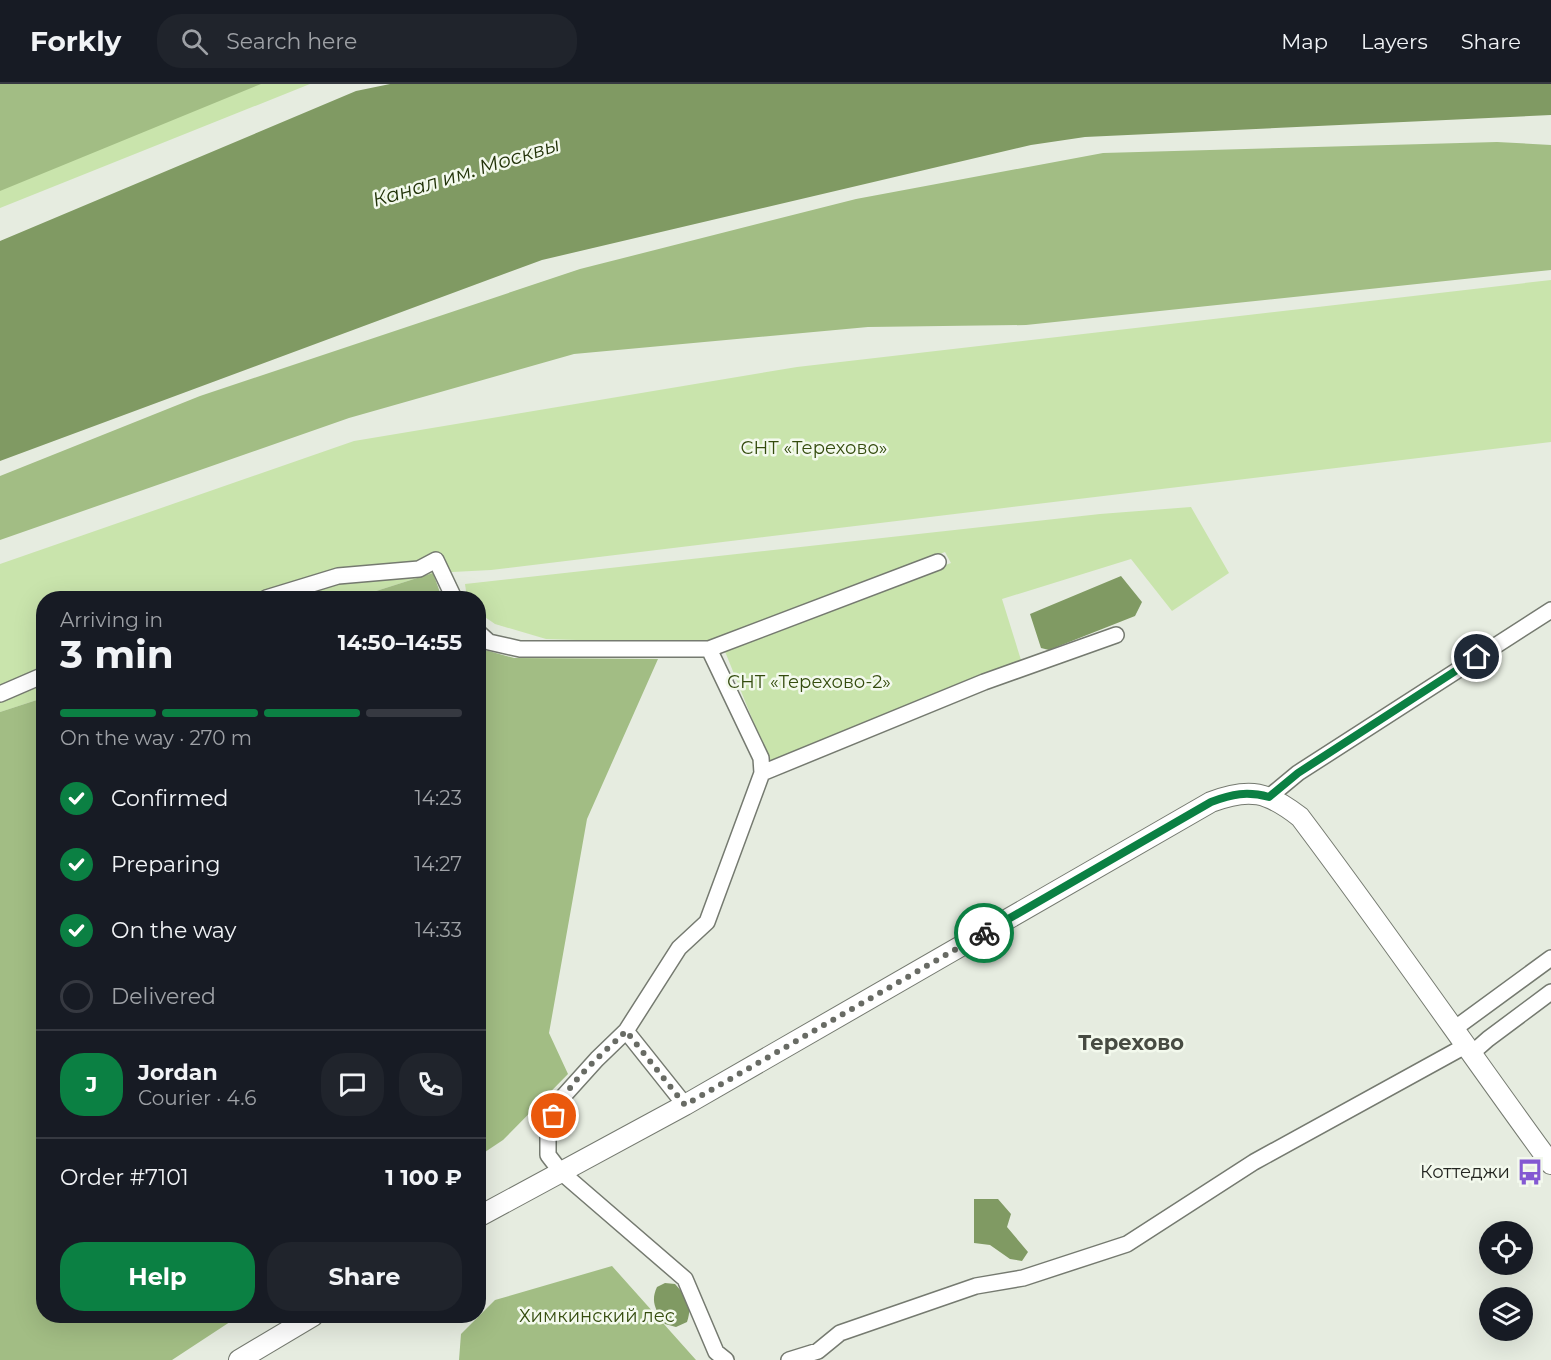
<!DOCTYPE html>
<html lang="en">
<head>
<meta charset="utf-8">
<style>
	body { margin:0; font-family:Montserrat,sans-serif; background:#20242c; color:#f1f3f6; height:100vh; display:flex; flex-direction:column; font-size:22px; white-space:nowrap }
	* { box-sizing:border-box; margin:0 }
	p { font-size:20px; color:#9ea1a6 }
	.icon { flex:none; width:33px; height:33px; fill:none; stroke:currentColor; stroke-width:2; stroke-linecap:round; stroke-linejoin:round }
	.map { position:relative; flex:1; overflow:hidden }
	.details { position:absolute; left:36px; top:507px; width:450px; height:732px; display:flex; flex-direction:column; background:#171b24; border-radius:24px; box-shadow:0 6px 24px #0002 }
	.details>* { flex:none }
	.tools { position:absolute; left:1479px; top:1137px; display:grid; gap:12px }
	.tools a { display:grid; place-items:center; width:54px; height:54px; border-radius:50%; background:#171b24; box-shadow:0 6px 24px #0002; font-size:30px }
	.pin { position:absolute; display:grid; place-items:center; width:51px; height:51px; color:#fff; margin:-26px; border:3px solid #fff; border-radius:50%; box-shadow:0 2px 6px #0007 }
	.courier { position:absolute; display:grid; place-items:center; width:60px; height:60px; margin:-30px; border:4px solid #0b8043; border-radius:50%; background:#fff; color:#222; box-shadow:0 2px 8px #0007 }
	.headline em { font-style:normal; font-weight:700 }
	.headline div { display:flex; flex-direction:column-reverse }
	.headline { display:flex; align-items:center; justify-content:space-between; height:102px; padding:0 24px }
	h1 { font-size:39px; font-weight:700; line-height:45px }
	.bar { display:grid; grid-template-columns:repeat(4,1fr); gap:9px 6px; align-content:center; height:72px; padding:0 24px }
	.bar i { height:8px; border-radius:4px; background:#363941 }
	.bar .current { background:#0b8043 }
	.bar p { grid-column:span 4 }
	.line { display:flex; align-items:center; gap:15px; padding:0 24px; border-top:2px solid #363941 }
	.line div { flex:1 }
	.round { display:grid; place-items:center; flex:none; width:63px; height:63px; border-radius:24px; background:#20242c }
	ol { padding:0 24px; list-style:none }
	li { display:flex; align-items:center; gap:18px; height:66px }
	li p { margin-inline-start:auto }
	li .icon { padding:6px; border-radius:50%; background:#0b8043; color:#fff; stroke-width:4 }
	li:last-child { color:#9ea1a6 }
	li i { width:33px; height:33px; border:3px solid #363941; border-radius:50% }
	.button { display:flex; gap:12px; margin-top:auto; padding:12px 24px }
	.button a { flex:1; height:69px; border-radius:24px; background:#0b8043; color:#fff; font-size:24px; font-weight:700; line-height:69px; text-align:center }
	.button a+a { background:#20242c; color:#f1f3f6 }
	header { display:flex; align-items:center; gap:36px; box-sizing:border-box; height:84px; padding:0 30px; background:#171b24; border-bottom:2px solid #363941 }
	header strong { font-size:28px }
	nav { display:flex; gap:33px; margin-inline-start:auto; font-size:21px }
	.search { width:420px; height:54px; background:#20242c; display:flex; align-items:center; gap:15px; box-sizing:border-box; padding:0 21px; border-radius:24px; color:#9ea1a6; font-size:22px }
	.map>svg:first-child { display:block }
	.green { fill:#c9e4ac }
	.forest { fill:#a2bd84 }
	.water { fill:#809a63 }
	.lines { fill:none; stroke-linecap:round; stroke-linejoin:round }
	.minor-casing { stroke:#757a70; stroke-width:18 }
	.major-casing { stroke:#757a70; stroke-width:22 }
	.minor { stroke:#fff; stroke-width:15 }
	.major { stroke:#fff; stroke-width:20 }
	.done { stroke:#686b64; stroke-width:6; stroke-dasharray:0 10.8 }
	.route { stroke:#0b8043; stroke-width:8 }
	.labels { text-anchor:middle; stroke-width:5; stroke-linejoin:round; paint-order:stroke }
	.park-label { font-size:18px; fill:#344c0e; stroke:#f3f9ed }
	.poi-label { font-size:18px; fill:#242621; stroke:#f3f9ed; text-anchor:end }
	.water-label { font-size:20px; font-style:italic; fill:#223309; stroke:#f3f9ed }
	.quarter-label { font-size:21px; font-weight:bold; fill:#474b42; stroke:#f3f9ed }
</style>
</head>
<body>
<header>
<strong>Forkly</strong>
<div class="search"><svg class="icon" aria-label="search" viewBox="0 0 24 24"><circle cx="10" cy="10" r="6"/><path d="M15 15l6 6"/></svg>Search here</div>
<nav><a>Map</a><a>Layers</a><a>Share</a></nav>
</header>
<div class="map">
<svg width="1551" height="1276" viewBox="0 0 1551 1276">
	<rect width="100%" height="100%" fill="#e6ece0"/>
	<!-- green -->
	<path class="green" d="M 0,0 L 310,0 L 0,124 Z
		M 1551,196 L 1551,358 L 491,486 L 433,489 L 354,514 L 44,514 L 43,614 L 0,628 L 0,480 L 354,357 L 797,283 Z
		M 1191,423 L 1229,489 L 1172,527 L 1131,475 L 1002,515 L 1021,576 L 770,679 L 724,565 L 951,479 L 945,468 L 740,548 L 697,560 L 546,555 L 495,540 L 479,529 L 478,514 L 467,514 L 465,500 L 1100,430 Z"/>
	<!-- forest -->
	<path class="forest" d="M 0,0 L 261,0 L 0,107 Z
		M 1497,58 L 1551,61 L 1551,186 L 1026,241 L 868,243 L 574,270 L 349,334 L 0,456 L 0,392 L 200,312 L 580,185 L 856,115 L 1103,69 Z
		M 433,489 L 442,514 L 354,514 Z
		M 478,564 L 514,574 L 658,575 L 587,735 L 549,949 L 568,990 L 503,1056 L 479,1072 Z
		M 43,614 L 44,1232 L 239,1232 L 172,1276 L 0,1276 L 0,628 Z
		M 612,1182 L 696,1276 L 459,1276 L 461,1250 L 495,1216 Z"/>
	<!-- water -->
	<path class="water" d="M 390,0 L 1551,0 L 1551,31 L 1085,53 L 1031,61 L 542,176 L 0,377 L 0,157 L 356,7 Z
		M 1121,492 L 1142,518 L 1135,532 L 1049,566 L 1041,564 L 1030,530 Z
		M 974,1115 L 998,1115 L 1011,1130 L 1007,1143 L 1028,1168 L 1022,1177 L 1010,1175 L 990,1161 L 974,1159 Z
		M 665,1199 L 675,1200 C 687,1213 693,1220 687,1238 L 676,1243 L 665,1240 C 656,1226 650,1218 657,1203 Z"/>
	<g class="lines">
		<!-- minor casing -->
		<g class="minor-casing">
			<path id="minor" d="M 266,514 L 338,492 L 419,485 L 436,476 L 454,514
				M 478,548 L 489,558 L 520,565 L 709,565
				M 0,610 L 44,591
				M 762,689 L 761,674 L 709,565 L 938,478
				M 1269,713 L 1298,689 L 1551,526
				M 1454,945 L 1551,874
				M 626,947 L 685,1021
				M 1471,970 L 1488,955 L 1551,908
				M 726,1276 L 716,1268 L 685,1195 L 561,1088 L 548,1071 L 548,1048 L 560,1016 L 597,975 L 626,947 L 679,864 L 707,838 L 762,689 L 984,598 L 1116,551
				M 789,1276 L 818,1267 L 840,1249 L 976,1202 L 1023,1194 L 1127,1160 L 1254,1078 L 1465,962"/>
		</g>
		<!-- major casing -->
		<g class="major-casing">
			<path id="major" d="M 478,1133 L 685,1021 L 1211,718 C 1250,703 1268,708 1300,733 C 1386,847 1467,965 1551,1080
				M 239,1276 L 313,1232"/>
		</g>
		<!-- minor -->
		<use href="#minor" class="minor"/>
		<!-- major -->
		<use href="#major" class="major"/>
	</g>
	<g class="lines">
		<!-- done -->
		<path class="done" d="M 554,1032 C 567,998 601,972 626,947 L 685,1021 L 984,849"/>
		<!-- route -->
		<path class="route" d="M 984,849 L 1211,718 C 1232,710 1247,707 1269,713 L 1298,689 L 1477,573"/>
	</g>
	<!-- icons -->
	<defs>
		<g id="bus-bare" transform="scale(2.07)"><path d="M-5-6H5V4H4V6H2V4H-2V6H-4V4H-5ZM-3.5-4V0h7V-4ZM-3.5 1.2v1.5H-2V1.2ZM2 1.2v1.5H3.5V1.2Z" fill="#8359d2" stroke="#f3f9ed" stroke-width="2.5" paint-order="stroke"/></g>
	</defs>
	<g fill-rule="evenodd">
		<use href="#bus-bare" x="1530" y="1088"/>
	</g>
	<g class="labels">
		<!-- park labels -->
		<g class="park-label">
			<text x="814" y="370">СНТ «Терехово»</text>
			<text x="809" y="604">СНТ «Терехово-2»</text>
			<text x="597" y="1238">Химкинский лес</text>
		</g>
		<!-- poi labels -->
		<g class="poi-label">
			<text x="1510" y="1094">Коттеджи</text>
		</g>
		<!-- water labels -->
		<g class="water-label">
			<text transform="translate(466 88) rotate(-17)" y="7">Канал им. Москвы</text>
		</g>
		<!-- quarter labels -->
		<g class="quarter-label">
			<text x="1131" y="966">Терехово</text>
		</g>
	</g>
</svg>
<div class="tools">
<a><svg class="icon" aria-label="locate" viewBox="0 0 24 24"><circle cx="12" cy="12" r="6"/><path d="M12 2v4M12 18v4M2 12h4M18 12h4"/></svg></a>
<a><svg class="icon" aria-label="layers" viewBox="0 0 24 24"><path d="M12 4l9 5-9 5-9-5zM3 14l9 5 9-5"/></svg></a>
</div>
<div class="pin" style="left:554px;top:1032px;background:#ea580c"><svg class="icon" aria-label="bag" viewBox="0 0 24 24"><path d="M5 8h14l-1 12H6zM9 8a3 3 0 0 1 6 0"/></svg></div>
<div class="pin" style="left:1477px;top:573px;background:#1f2937"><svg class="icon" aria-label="home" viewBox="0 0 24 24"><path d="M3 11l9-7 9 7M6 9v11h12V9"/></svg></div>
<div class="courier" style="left:984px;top:849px"><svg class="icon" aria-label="bike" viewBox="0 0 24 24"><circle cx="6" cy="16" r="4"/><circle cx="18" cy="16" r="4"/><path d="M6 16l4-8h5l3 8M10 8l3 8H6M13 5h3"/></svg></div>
<section class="details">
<div class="headline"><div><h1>3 min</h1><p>Arriving in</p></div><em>14:50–14:55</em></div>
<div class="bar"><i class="current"></i><i class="current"></i><i class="current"></i><i></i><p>On the way · 270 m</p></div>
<ol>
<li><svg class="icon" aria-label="check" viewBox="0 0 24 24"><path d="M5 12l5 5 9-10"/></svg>Confirmed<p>14:23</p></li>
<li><svg class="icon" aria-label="check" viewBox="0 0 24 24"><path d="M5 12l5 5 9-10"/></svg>Preparing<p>14:27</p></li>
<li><svg class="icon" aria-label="check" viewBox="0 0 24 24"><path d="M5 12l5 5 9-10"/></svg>On the way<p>14:33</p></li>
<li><i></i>Delivered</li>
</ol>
<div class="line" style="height:108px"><b class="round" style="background:#0b8043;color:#fff">J</b><div><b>Jordan</b><p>Courier · 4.6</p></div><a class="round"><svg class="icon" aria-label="chat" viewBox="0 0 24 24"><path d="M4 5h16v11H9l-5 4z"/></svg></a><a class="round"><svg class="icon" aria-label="phone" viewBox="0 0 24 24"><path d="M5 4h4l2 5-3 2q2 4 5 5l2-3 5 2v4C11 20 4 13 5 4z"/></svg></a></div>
<div class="line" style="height:78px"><div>Order #7101</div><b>1 100 ₽</b></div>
<div class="button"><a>Help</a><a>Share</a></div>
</section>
</div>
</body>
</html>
